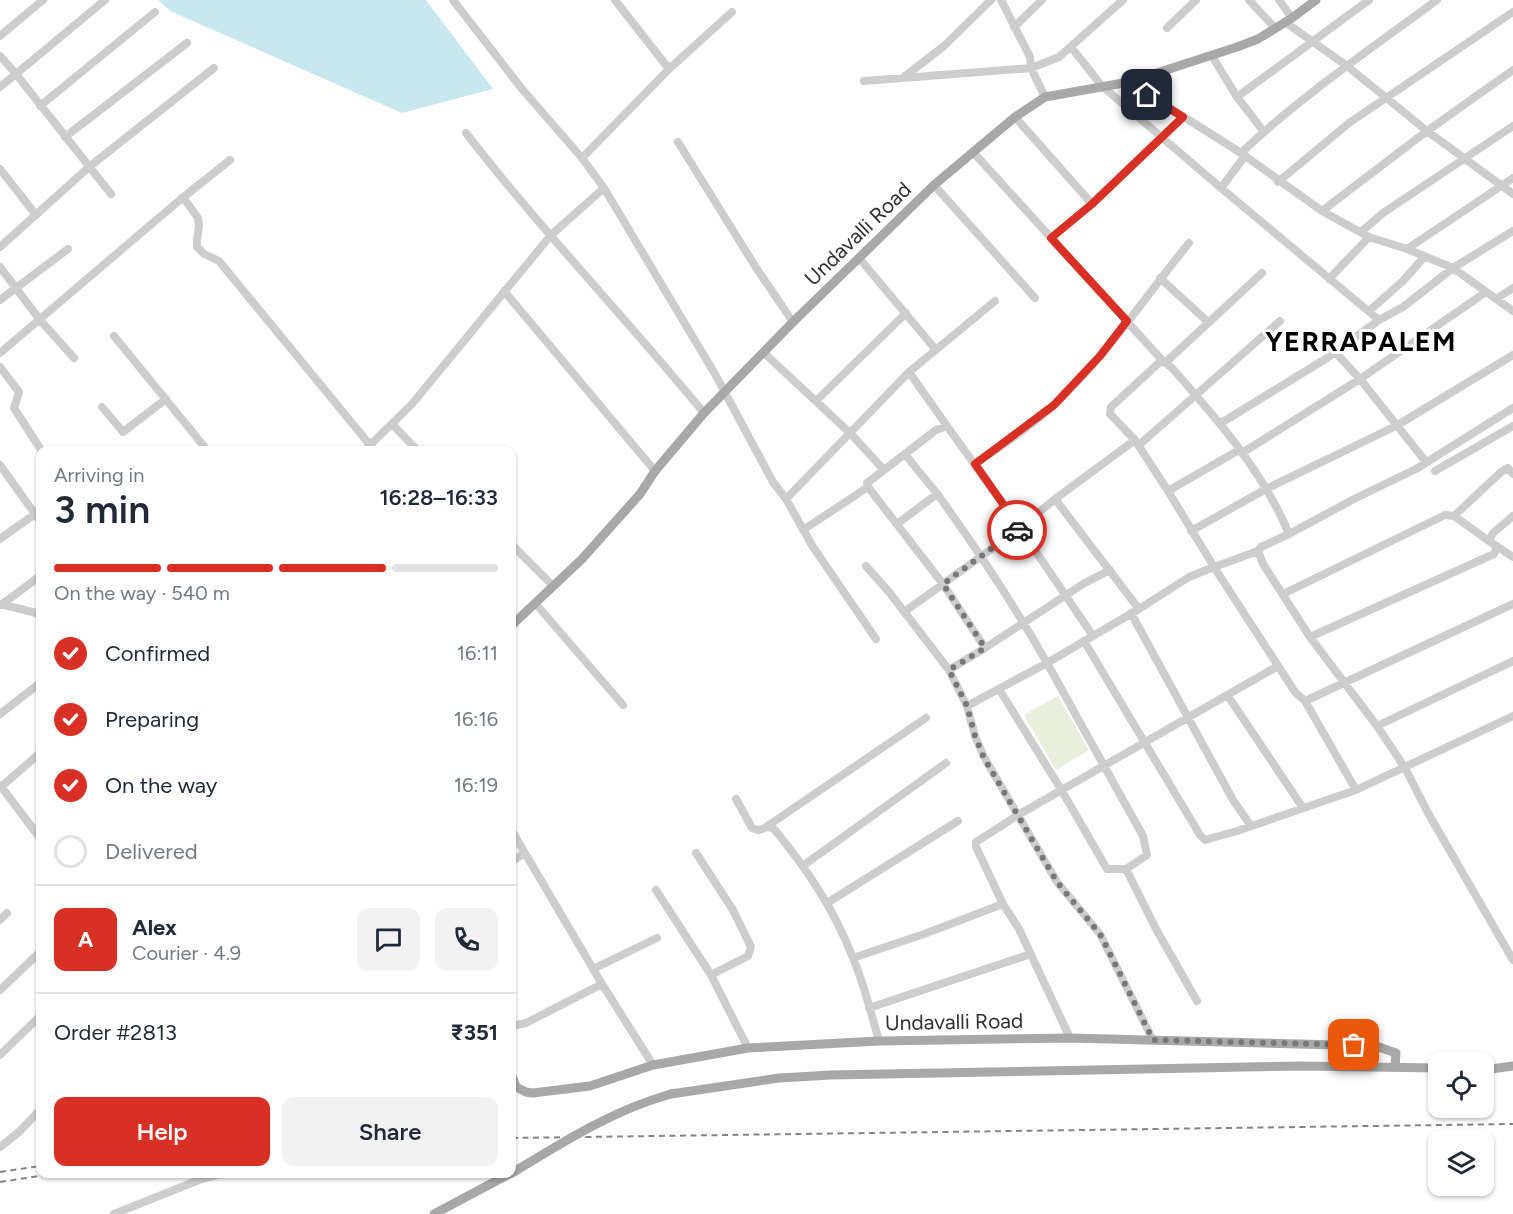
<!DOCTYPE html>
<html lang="en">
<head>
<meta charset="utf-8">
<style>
	body { margin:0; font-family:Figtree,sans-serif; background:#f2f2f3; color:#1f2937; height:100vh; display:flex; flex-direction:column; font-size:22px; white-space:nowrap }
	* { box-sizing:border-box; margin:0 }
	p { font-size:20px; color:#747a83 }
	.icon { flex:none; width:33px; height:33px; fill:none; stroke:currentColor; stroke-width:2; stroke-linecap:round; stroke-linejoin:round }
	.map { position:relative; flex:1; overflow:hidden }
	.side { position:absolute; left:36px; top:446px; width:480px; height:732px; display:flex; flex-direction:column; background:#fff; border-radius:12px; box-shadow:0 2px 4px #0004 }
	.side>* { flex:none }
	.tools { position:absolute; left:1428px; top:1052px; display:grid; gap:12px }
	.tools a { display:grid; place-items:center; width:66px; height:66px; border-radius:12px; background:#fff; box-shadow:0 2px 4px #0004; font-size:30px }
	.pin { position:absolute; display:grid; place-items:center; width:51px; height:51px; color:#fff; margin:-26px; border-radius:12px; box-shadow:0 3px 9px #0006 }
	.courier { position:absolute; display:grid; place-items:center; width:60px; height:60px; margin:-30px; border:4px solid #d93025; border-radius:50%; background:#fff; color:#222; box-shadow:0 2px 8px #0007 }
	.head em { font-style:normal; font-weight:600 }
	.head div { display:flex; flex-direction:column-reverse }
	.head { display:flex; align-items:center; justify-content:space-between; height:102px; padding:0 18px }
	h1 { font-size:39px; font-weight:600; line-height:45px }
	.bar { display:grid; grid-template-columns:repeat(4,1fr); gap:9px 6px; align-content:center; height:72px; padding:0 18px }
	.bar i { height:8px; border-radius:4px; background:#e0e1e3 }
	.bar .current { background:#d93025 }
	.bar p { grid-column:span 4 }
	.line { display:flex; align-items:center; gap:15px; padding:0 18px; border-top:2px solid #e0e1e3 }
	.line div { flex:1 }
	.round { display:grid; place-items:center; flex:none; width:63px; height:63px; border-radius:12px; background:#f2f2f3 }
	ol { padding:0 18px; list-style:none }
	li { display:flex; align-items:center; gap:18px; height:66px }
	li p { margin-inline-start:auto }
	li .icon { padding:6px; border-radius:50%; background:#d93025; color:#fff; stroke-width:4 }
	li:last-child { color:#747a83 }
	li i { width:33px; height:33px; border:3px solid #e0e1e3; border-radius:50% }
	.action { display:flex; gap:12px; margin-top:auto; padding:12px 18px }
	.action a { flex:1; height:69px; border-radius:12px; background:#d93025; color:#fff; font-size:24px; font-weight:600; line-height:69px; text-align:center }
	.action a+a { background:#f2f2f3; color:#1f2937 }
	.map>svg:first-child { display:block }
	.green { fill:#eaeedd }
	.water { fill:#c8e8f0 }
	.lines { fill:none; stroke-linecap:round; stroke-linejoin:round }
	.minor { stroke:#cdcdcd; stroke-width:8 }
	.major { stroke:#a8a8a8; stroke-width:9 }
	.rail { stroke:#858585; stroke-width:2; stroke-dasharray:6 4.5; stroke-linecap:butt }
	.major-bridge { stroke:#a8a8a8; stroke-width:9 }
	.done { stroke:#787878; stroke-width:6; stroke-dasharray:0 10.8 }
	.route { stroke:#d93025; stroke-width:8 }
	.labels { text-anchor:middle; stroke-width:6; stroke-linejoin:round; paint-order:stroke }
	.street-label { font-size:21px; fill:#303030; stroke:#fff }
	.district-label { font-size:27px; font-weight:bold; letter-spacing:1.5px; fill:#000; stroke:#fff }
</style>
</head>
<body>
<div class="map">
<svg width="1513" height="1214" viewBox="0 0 1513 1214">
	<rect width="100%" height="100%" fill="#fff"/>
	<!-- green -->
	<path class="green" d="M 1058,696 L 1089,750 L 1056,770 L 1024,715 Z"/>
	<!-- water -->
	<path class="water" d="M 158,0 L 426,0 L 493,89 L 402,113 L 170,11 Z"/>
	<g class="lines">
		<!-- minor -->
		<path class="minor" d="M 105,0 L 16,74 L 111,194
			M 453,0 L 522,89 L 582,158 L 604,188 L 715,374 L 773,482 L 786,499 L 813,547 L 876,639
			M 615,0 L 669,69
			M 1001,0 L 1030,57 L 1031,68 L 1045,97
			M 1249,0 L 1275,28
			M 1279,0 L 1292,18
			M 1285,22 L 1347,66 L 1427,131 L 1513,194
			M 1014,27 L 1042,0
			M 1167,28 L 1196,0
			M 0,36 L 43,0
			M 1071,47 L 1102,86 L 1221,188 L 1379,320
			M 0,56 L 16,74 L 0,87
			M 1212,56 L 1237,97 L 1264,132
			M 904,77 L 944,46 L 991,0
			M 864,81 L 1031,68 L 1059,57 L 1123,0
			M 1129,82 L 1241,153 L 1322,211 L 1369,237 L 1407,249 L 1453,268 L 1513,311
			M 1237,97 L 1369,0
			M 40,106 L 155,12
			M 1015,117 L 1092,204
			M 466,133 C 541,230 627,319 704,413
			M 65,137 L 187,43
			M 678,142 L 755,266 L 793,322
			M 973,152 L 1162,360 L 1172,368 C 1217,419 1263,471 1289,534 L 1261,547 L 1258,551 L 1263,564 L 1310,637 L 1377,726 L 1405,768 L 1428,813 L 1513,960
			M 1241,153 C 1301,96 1371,49 1437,0
			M 582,158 L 669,69 L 732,12
			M 0,169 L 36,215
			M 1278,182 L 1349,123 L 1513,12
			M 934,185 L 1035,298
			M 1221,188 L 1245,156
			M 183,197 L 198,218 L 199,226 L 197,240 L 197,247 L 204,254 L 219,261 L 370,445
			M 1322,211 L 1427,131 L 1513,70
			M 1361,232 L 1383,213 L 1513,126
			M 1051,238 L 1092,204 L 1183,117
			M 0,247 L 89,167 L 214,68
			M 1407,249 L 1513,178
			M 859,258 L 936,350
			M 0,267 L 40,320 L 74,358
			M 1160,278 L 1208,322
			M 1329,279 L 1369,237
			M 504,291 L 655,471
			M 1496,299 L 1513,288
			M 0,300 L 68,249
			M 1369,311 L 1403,281 L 1425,256
			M 114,336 L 207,450
			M 1335,352 L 1360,379 L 1426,462
			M 0,353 L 181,199 L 230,160
			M 764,353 L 850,433 L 884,470 L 936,430 L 947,426 L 1020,528 L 1093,636
			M 1162,360 L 1111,407 L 1110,414 L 1135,440 L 1168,491 L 1214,567 L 1258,551
			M 1165,363 L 1262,273
			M 0,367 L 19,392 L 14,408 L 41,450
			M 909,372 L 947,426
			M 816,401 L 906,313
			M 102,407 L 123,432 L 166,399
			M 1221,423 L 1327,358 L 1379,320 L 1403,307 L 1453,268 L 1513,231
			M 392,424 L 417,450
			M 1139,445 L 1280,321
			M 365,450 L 412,404 L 551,235 L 604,188
			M 1242,453 L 1360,379 L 1486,292
			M 906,455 C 916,469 928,482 938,495 C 977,549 1014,605 1047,663 L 1139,609 L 1189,577 L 1214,567 L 1295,692 L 1305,701 L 1513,604
			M 975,464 C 1002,445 1032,426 1056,403 C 1106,356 1145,297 1189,243
			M 0,465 L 40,521
			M 884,470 L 867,483 L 868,487 L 943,584 L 1020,528 L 1055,499 L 1135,440
			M 1435,471 L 1513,426
			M 1168,491 L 1239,450
			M 786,499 L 909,372 L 995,301
			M 1055,499 L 1139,609
			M 1454,516 L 1501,472 L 1508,468 L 1513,474
			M 1513,516 L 1493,533 L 1489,541 L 1513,557
			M 897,524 L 937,494
			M 803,530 L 868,487
			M 1191,531 L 1266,489 L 1396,426 L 1513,355
			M 1289,534 L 1356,498 L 1416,469 L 1513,408
			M 0,539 L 35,514
			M 512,545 L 553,586
			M 866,566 L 889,592 L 949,670
			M 1283,594 L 1445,515 L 1454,516 L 1489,541
			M 535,603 L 623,705
			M 0,604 L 40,614
			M 1,605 L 40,576
			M 904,612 L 943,584 L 985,648 L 949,670 L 967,706 L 975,736 L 984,757 L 1057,882 L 1100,934 L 1153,1040
			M 1131,613 L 1233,800 L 1251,826
			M 1310,637 L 1494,554 L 1497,546
			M 1084,641 L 1200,835 L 1205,840 L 1237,831 L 1356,790 L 1513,716
			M 985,648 L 1083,584 L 1110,570
			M 1228,696 L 1303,808
			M 1305,701 L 1356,790
			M 967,706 L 1047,663 L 1143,836 L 1147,855 L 1126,869 L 1107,869 L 1062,791 L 999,689
			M 0,714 L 40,683
			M 1377,726 L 1513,661
			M 0,785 L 40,838
			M 1,787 L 40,753
			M 736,799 L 752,828 L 758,830 L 768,827 L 774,829 C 807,869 834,909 853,958 C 864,984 871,1013 879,1041
			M 766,827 L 926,718
			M 512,831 L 602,984 L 653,1065
			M 696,853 L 733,910 L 751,947 L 748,956 L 711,975
			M 512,861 L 525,853
			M 804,865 L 946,763
			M 1126,869 L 1156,929 L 1197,1001
			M 656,890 L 711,975 L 748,1048
			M 827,903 L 958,821
			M 0,920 L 7,913
			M 853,958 L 924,934 L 1003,904
			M 593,969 L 657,938
			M 0,990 L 40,952
			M 869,1008 L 1031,954
			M 512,1026 L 526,1023 L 602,984
			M 1070,1038 L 1019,929 L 1003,904 L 976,847 L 976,842 L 1018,815 L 1278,666
			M 0,1055 L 40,1016
			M 0,1147 L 19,1132 L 40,1110
			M 114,1214 L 199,1180 L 225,1173"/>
		<!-- major -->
		<path class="major" d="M 512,625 L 582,559 L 640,494 L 655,471 L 704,413 L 793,322 L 934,185 L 1015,117 L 1045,97 L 1129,82 L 1237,47 L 1258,39 L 1292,18 L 1316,0
			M 1484,1070 L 1513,1066
			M 512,1076 L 516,1087 L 526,1092 L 533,1093 L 590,1086 L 653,1065 L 748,1048 L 879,1041 L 1070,1038 L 1376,1046 L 1396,1053 L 1395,1067
			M 671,1094 L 779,1078 L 831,1075 L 1301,1066 L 1438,1068
			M 434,1214 L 511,1173"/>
		<!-- rail -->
		<path class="rail" d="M 512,1138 L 1513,1124
			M 0,1172 L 40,1166
			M 0,1182 L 59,1173"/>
		<!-- major-bridge -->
		<path class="major-bridge" d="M 512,1173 C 563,1142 613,1110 671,1094"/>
	</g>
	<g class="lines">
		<!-- done -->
		<path class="done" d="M 1017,530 L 943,584 L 985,648 L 949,670 L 967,706 L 975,736 L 984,758 L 1057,882 L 1100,934 L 1153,1040 L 1354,1045"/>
		<!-- route -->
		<path class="route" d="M 1017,530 L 1020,528 L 975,464 L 1054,405 L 1100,356 L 1127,321 L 1051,238 L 1092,204 L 1183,117 L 1147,95"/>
	</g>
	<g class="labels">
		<!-- street labels -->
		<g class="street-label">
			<text transform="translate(858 234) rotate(-44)" y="7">Undavalli Road</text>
			<text transform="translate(954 1022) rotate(-1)" y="7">Undavalli Road</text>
		</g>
		<!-- district labels -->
		<g class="district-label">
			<text x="1361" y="351">YERRAPALEM</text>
		</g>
	</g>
</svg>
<div class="tools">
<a><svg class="icon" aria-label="locate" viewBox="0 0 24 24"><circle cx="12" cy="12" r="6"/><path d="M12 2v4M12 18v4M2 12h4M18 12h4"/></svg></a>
<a><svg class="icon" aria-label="layers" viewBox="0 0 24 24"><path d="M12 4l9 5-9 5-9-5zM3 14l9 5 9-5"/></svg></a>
</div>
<div class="pin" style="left:1354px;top:1045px;background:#ea580c"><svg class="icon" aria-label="bag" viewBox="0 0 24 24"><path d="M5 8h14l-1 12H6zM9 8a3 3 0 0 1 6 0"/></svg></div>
<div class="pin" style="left:1147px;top:95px;background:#1f2937"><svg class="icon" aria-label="home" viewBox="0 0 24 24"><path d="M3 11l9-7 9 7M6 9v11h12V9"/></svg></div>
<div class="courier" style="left:1017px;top:530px"><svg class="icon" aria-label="car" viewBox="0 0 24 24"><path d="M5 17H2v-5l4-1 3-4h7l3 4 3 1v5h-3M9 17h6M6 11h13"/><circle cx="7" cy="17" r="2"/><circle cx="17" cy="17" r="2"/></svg></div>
<section class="side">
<div class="head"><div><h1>3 min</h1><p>Arriving in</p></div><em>16:28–16:33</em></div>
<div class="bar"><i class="current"></i><i class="current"></i><i class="current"></i><i></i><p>On the way · 540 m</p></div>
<ol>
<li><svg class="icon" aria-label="check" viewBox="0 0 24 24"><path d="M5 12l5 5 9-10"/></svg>Confirmed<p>16:11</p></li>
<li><svg class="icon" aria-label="check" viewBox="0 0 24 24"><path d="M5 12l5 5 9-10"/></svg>Preparing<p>16:16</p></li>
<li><svg class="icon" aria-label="check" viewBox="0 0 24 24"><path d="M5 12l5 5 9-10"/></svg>On the way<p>16:19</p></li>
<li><i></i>Delivered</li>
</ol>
<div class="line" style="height:108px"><b class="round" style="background:#d93025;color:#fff">A</b><div><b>Alex</b><p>Courier · 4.9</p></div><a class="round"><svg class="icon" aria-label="chat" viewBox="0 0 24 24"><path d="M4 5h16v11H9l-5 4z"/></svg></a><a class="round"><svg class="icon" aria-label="phone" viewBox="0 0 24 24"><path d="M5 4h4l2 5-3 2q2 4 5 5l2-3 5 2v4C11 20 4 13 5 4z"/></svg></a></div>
<div class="line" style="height:78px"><div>Order #2813</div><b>₹351</b></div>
<div class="action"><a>Help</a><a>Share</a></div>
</section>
</div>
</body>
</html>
